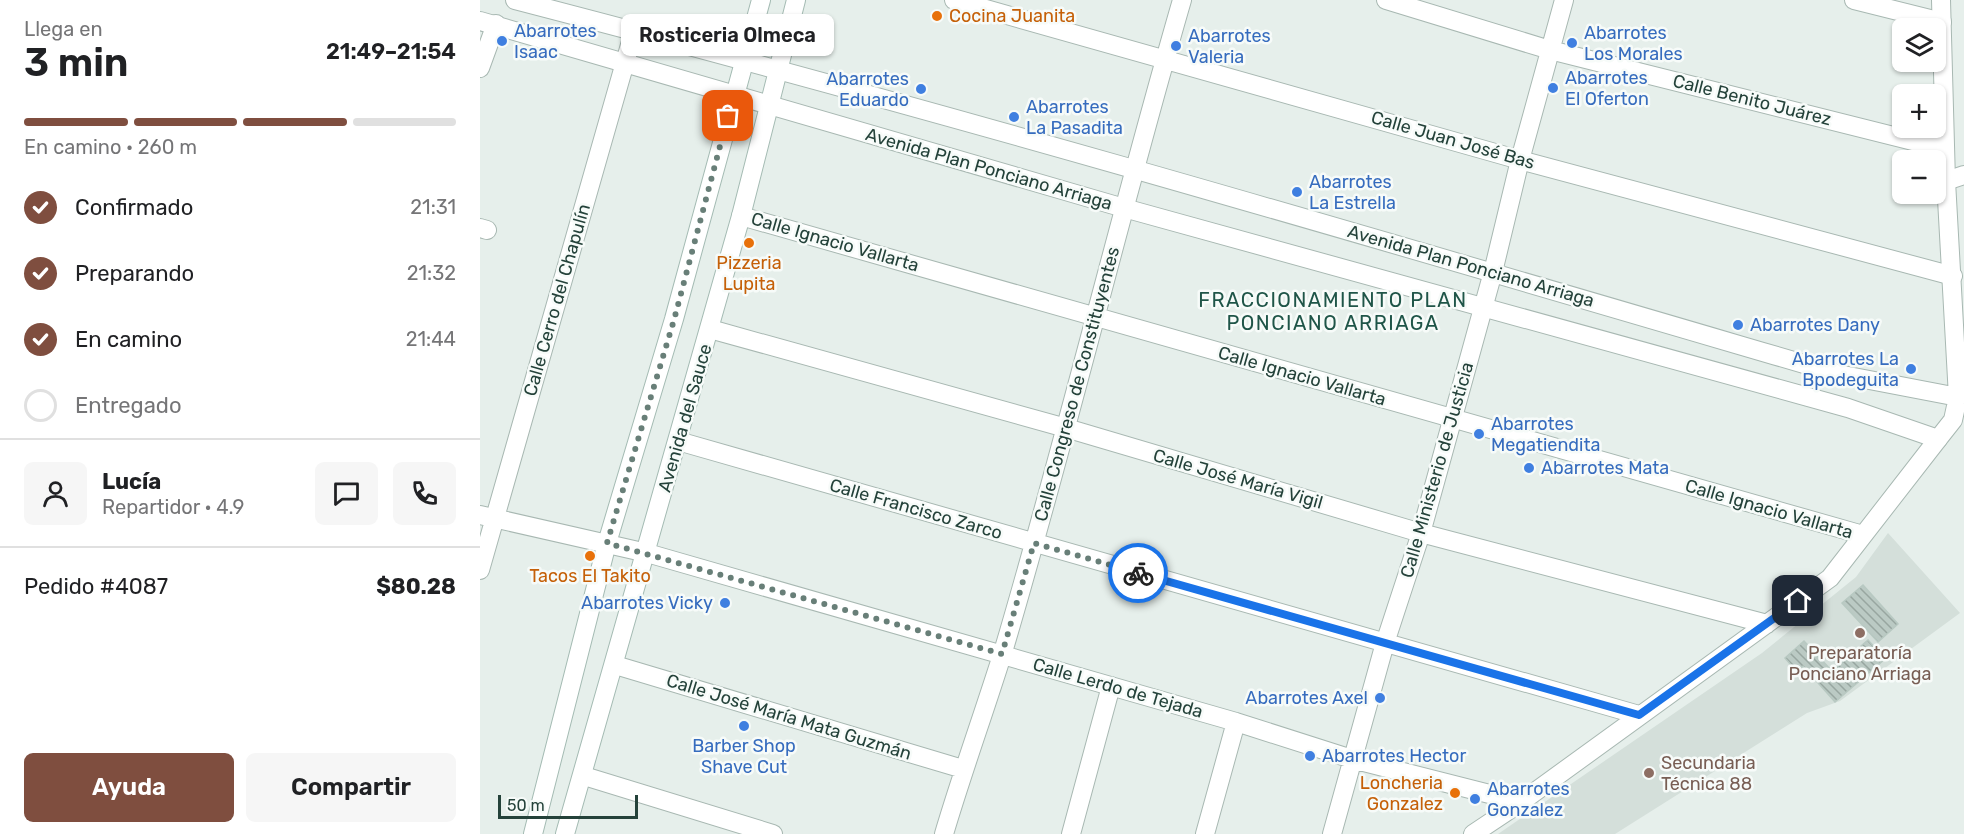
<!DOCTYPE html>
<html lang="es">
<head>
<meta charset="utf-8">
<style>
	body { margin:0; font-family:Rubik,sans-serif; background:#f6f6f6; color:#202124; height:100vh; display:flex; flex-direction:column; font-size:22px; white-space:nowrap }
	* { box-sizing:border-box; margin:0 }
	p { font-size:20px; color:#757577 }
	.icon { flex:none; width:33px; height:33px; fill:none; stroke:currentColor; stroke-width:2; stroke-linecap:round; stroke-linejoin:round }
	.map { position:relative; flex:1; overflow:hidden }
	.drawer { display:flex; flex-direction:column; background:#fff; width:480px }
	.drawer>* { flex:none }
	.buttons { position:absolute; left:1412px; top:18px; display:grid; gap:12px }
	.buttons a { display:grid; place-items:center; width:54px; height:54px; border-radius:9px; background:#fff; box-shadow:0 2px 4px #0004; font-size:30px }
	.scale { position:absolute; left:18px; bottom:15px; width:140px; box-sizing:border-box; padding-left:6px; border:3px solid #24423a; border-top:0; font-size:16px; line-height:21px; white-space:nowrap; color:#24423a; -webkit-text-stroke:4px #f7fbf9; paint-order:stroke }
	.pin { position:absolute; display:grid; place-items:center; width:51px; height:51px; color:#fff; margin:-26px; border-radius:12px; box-shadow:0 3px 9px #0006 }
	.courier { position:absolute; display:grid; place-items:center; width:60px; height:60px; margin:-30px; border:4px solid #1a73e8; border-radius:50%; background:#fff; color:#222; box-shadow:0 2px 8px #0007 }
	.bubble { position:absolute; height:42px; border-radius:9px; background:#fff; box-shadow:0 2px 4px #0004; font-size:20px; font-weight:600; line-height:42px; text-align:center }
	.summary em { font-style:normal; font-weight:600 }
	.summary div { display:flex; flex-direction:column-reverse }
	.summary { display:flex; align-items:center; justify-content:space-between; height:102px; padding:0 24px }
	h1 { font-size:39px; font-weight:600; line-height:45px }
	.bar { display:grid; grid-template-columns:repeat(4,1fr); gap:9px 6px; align-content:center; height:72px; padding:0 24px }
	.bar i { height:8px; border-radius:4px; background:#e0e0e0 }
	.bar .on { background:#7f4e3f }
	.bar p { grid-column:span 4 }
	.line { display:flex; align-items:center; gap:15px; padding:0 24px; border-top:2px solid #e0e0e0 }
	.line div { flex:1 }
	.round { display:grid; place-items:center; flex:none; width:63px; height:63px; border-radius:9px; background:#f6f6f6 }
	ol { padding:0 24px; list-style:none }
	li { display:flex; align-items:center; gap:18px; height:66px }
	li p { margin-inline-start:auto }
	li .icon { padding:6px; border-radius:50%; background:#7f4e3f; color:#fff; stroke-width:4 }
	li:last-child { color:#757577 }
	li i { width:33px; height:33px; border:3px solid #e0e0e0; border-radius:50% }
	.cta { display:flex; gap:12px; margin-top:auto; padding:12px 24px }
	.cta a { flex:1; height:69px; border-radius:9px; background:#7f4e3f; color:#fff; font-size:24px; font-weight:600; line-height:69px; text-align:center }
	.cta a+a { background:#f6f6f6; color:#202124 }
	main { display:flex; flex:1; min-height:0 }
	.map>svg:first-child { display:block }
	.built { fill:#d4dfda }
	.building { fill:url(#building-back-hatch); stroke:#b8c9c2; stroke-width:1.5 }
	.lines { fill:none; stroke-linecap:round; stroke-linejoin:round }
	.minor-casing { stroke:#a8b8b2; stroke-width:20 }
	.tertiary-casing { stroke:#a8b8b2; stroke-width:20 }
	.secondary-casing { stroke:#a4bbb3; stroke-width:20 }
	.minor { stroke:#fff; stroke-width:18 }
	.tertiary { stroke:#fff; stroke-width:18 }
	.secondary { stroke:#fff; stroke-width:18 }
	.done { stroke:#687f78; stroke-width:6; stroke-dasharray:0 10.8 }
	.route { stroke:#1a73e8; stroke-width:8 }
	.food-dot { fill:#e8710a; stroke:#f7fbf9; stroke-width:2 }
	.shop-dot { fill:#3f7fe0; stroke:#f7fbf9; stroke-width:2 }
	.education-dot { fill:#8d6e63; stroke:#f7fbf9; stroke-width:2 }
	.labels { text-anchor:middle; stroke-width:5; stroke-linejoin:round; paint-order:stroke }
	.food-label { font-size:18px; fill:#c56008; stroke:#f7fbf9 }
	.shop-label { font-size:18px; fill:#366cbe; stroke:#f7fbf9; text-anchor:start }
	.street-label { font-size:18px; fill:#24423a; stroke:#f7fbf9 }
	.education-label { font-size:18px; fill:#785e54; stroke:#f7fbf9 }
	.neighbourhood-label { font-size:20px; letter-spacing:1.5px; fill:#1f5548; stroke:#f7fbf9 }
</style>
</head>
<body>
<main>
<section class="drawer">
<div class="summary"><div><h1>3 min</h1><p>Llega en</p></div><em>21:49–21:54</em></div>
<div class="bar"><i class="on"></i><i class="on"></i><i class="on"></i><i></i><p>En camino · 260 m</p></div>
<ol>
<li><svg class="icon" aria-label="check" viewBox="0 0 24 24"><path d="M5 12l5 5 9-10"/></svg>Confirmado<p>21:31</p></li>
<li><svg class="icon" aria-label="check" viewBox="0 0 24 24"><path d="M5 12l5 5 9-10"/></svg>Preparando<p>21:32</p></li>
<li><svg class="icon" aria-label="check" viewBox="0 0 24 24"><path d="M5 12l5 5 9-10"/></svg>En camino<p>21:44</p></li>
<li><i></i>Entregado</li>
</ol>
<div class="line" style="height:108px"><a class="round"><svg class="icon" aria-label="person" viewBox="0 0 24 24"><circle cx="12" cy="8" r="4"/><path d="M4 21q1-7 8-7t8 7"/></svg></a><div><b>Lucía</b><p>Repartidor · 4.9</p></div><a class="round"><svg class="icon" aria-label="chat" viewBox="0 0 24 24"><path d="M4 5h16v11H9l-5 4z"/></svg></a><a class="round"><svg class="icon" aria-label="phone" viewBox="0 0 24 24"><path d="M5 4h4l2 5-3 2q2 4 5 5l2-3 5 2v4C11 20 4 13 5 4z"/></svg></a></div>
<div class="line" style="height:78px"><div>Pedido #4087</div><b>$80.28</b></div>
<div class="cta"><a>Ayuda</a><a>Compartir</a></div>
</section>
<div class="map">
<svg width="1484" height="834" viewBox="0 0 1484 834">
	<defs>
		<pattern id="building-back-hatch" width="6" height="6" patternUnits="userSpaceOnUse" patternTransform="scale(1.5)"><rect width="6" height="6" fill="#bbcac4"/><path d="M-1 5l2 2M0 0l6 6M5-1l2 2" fill="none" stroke="#98a6a0"/></pattern>
	</defs>
	<rect width="100%" height="100%" fill="#e6efeb"/>
	<!-- built -->
	<path class="built" d="M 1408,533 L 1480,613 L 1360,701 L 1327,713 L 1135,834 L 1018,834 L 1282,653 L 1376,577 Z"/>
	<!-- building -->
	<path class="building" d="M 1383,585 L 1418,624 L 1398,642 L 1362,603 Z
		M 1388,640 L 1405,659 L 1355,702 L 1323,666 L 1317,672 L 1305,658 L 1324,641 L 1352,671 Z"/>
	<g class="lines">
		<!-- minor casing -->
		<g class="minor-casing">
			<path id="minor" d="M 474,0 L 1040,160 L 1473,276
				M 906,0 L 1070,50 L 1465,149
				M 1374,0 L 1462,22
				M 0,68 L 16,24
				M 1466,181 L 1484,175
				M 261,216 L 1383,535
				M 0,228 L 7,230
				M 230,329 L 586,428 L 941,533 L 1287,624
				M 198,441 L 1159,715
				M 0,515 L 167,553 L 756,722 L 872,759 L 1041,802
				M 0,570 L 154,31
				M 135,665 L 483,769
				M 104,776 L 293,834
				M 464,834 C 482,773 504,713 523,652 C 587,436 639,217 702,0
				M 591,834 L 631,686
				M 725,834 L 756,722
				M 852,834 L 905,643 L 941,533 L 1013,272 L 1040,160 L 1084,0
				M 993,834 L 1041,802 L 1350,578 L 1458,439"/>
		</g>
		<!-- tertiary casing -->
		<g class="tertiary-casing">
			<path id="tertiary" d="M 35,0 C 479,115 918,245 1358,374 L 1478,397
				M 0,21 L 644,208 L 1368,408 L 1458,439 L 1473,420 L 1478,397 L 1466,181 L 1461,0"/>
		</g>
		<!-- secondary casing -->
		<g class="secondary-casing">
			<path id="secondary" d="M 53,834 L 127,543 L 194,319 L 281,0
				M 85,834 L 261,216 L 316,0"/>
		</g>
		<!-- minor -->
		<use href="#minor" class="minor"/>
		<!-- tertiary -->
		<use href="#tertiary" class="tertiary"/>
		<!-- secondary -->
		<use href="#secondary" class="secondary"/>
	</g>
	<g class="lines">
		<!-- done -->
		<path class="done" d="M 248,116 L 194,320 L 127,543 L 522,654 L 554,543 L 658,573"/>
		<!-- route -->
		<path class="route" d="M 658,573 L 1159,715 L 1318,601"/>
	</g>
	<!-- markers -->
	<g class="food-dot">
		<circle cx="457" cy="16" r="6"/>
		<circle cx="269" cy="243" r="6"/>
		<circle cx="110" cy="556" r="6"/>
		<circle cx="975" cy="793" r="6"/>
	</g>
	<g class="shop-dot">
		<circle cx="22" cy="41" r="6"/>
		<circle cx="1092" cy="43" r="6"/>
		<circle cx="696" cy="46" r="6"/>
		<circle cx="1073" cy="88" r="6"/>
		<circle cx="441" cy="89" r="6"/>
		<circle cx="534" cy="117" r="6"/>
		<circle cx="817" cy="192" r="6"/>
		<circle cx="1258" cy="325" r="6"/>
		<circle cx="1431" cy="369" r="6"/>
		<circle cx="999" cy="434" r="6"/>
		<circle cx="1049" cy="468" r="6"/>
		<circle cx="245" cy="603" r="6"/>
		<circle cx="900" cy="698" r="6"/>
		<circle cx="264" cy="726" r="6"/>
		<circle cx="830" cy="756" r="6"/>
		<circle cx="995" cy="799" r="6"/>
	</g>
	<g class="education-dot">
		<circle cx="1380" cy="633" r="6"/>
		<circle cx="1169" cy="773" r="6"/>
	</g>
	<g class="labels">
		<!-- food labels -->
		<g class="food-label">
			<text x="469" y="22" text-anchor="start">Cocina Juanita</text>
			<text x="269" y="269">Pizzeria<tspan x="269" dy="21">Lupita</tspan></text>
			<text x="110" y="582">Tacos El Takito</text>
			<text x="963" y="789" text-anchor="end">Loncheria<tspan x="963" dy="21">Gonzalez</tspan></text>
		</g>
		<!-- shop labels -->
		<g class="shop-label">
			<text x="34" y="37">Abarrotes<tspan x="34" dy="21">Isaac</tspan></text>
			<text x="1104" y="39">Abarrotes<tspan x="1104" dy="21">Los Morales</tspan></text>
			<text x="708" y="42">Abarrotes<tspan x="708" dy="21">Valeria</tspan></text>
			<text x="1085" y="84">Abarrotes<tspan x="1085" dy="21">El Oferton</tspan></text>
			<text x="429" y="85" text-anchor="end">Abarrotes<tspan x="429" dy="21">Eduardo</tspan></text>
			<text x="546" y="113">Abarrotes<tspan x="546" dy="21">La Pasadita</tspan></text>
			<text x="829" y="188">Abarrotes<tspan x="829" dy="21">La Estrella</tspan></text>
			<text x="1270" y="331">Abarrotes Dany</text>
			<text x="1419" y="365" text-anchor="end">Abarrotes La<tspan x="1419" dy="21">Bpodeguita</tspan></text>
			<text x="1011" y="430">Abarrotes<tspan x="1011" dy="21">Megatiendita</tspan></text>
			<text x="1061" y="474">Abarrotes Mata</text>
			<text x="233" y="609" text-anchor="end">Abarrotes Vicky</text>
			<text x="888" y="704" text-anchor="end">Abarrotes Axel</text>
			<text x="264" y="752" text-anchor="middle">Barber Shop<tspan x="264" dy="21">Shave Cut</tspan></text>
			<text x="842" y="762">Abarrotes Hector</text>
			<text x="1007" y="795">Abarrotes<tspan x="1007" dy="21">Gonzalez</tspan></text>
		</g>
		<!-- street labels -->
		<g class="street-label">
			<text transform="translate(1272 100) rotate(14)" y="6">Calle Benito Juárez</text>
			<text transform="translate(973 140) rotate(16)" y="6">Calle Juan José Bas</text>
			<text transform="translate(509 169) rotate(16)" y="6">Avenida Plan Ponciano Arriaga</text>
			<text transform="translate(355 242) rotate(16)" y="6">Calle Ignacio Vallarta</text>
			<text transform="translate(991 266) rotate(16)" y="6">Avenida Plan Ponciano Arriaga</text>
			<text transform="translate(77 300) rotate(-74)" y="6">Calle Cerro del Chapulín</text>
			<text transform="translate(822 376) rotate(16)" y="6">Calle Ignacio Vallarta</text>
			<text transform="translate(597 384) rotate(-75)" y="6">Calle Congreso de Constituyentes</text>
			<text transform="translate(205 418) rotate(-74)" y="6">Avenida del Sauce</text>
			<text transform="translate(957 470) rotate(-74)" y="6">Calle Ministerio de Justicia</text>
			<text transform="translate(758 479) rotate(16)" y="6">Calle José María Vigil</text>
			<text transform="translate(436 509) rotate(16)" y="6">Calle Francisco Zarco</text>
			<text transform="translate(1289 509) rotate(16)" y="6">Calle Ignacio Vallarta</text>
			<text transform="translate(638 688) rotate(16)" y="6">Calle Lerdo de Tejada</text>
			<text transform="translate(309 717) rotate(17)" y="6">Calle José María Mata Guzmán</text>
		</g>
		<!-- education labels -->
		<g class="education-label">
			<text x="1380" y="659">Preparatoría<tspan x="1380" dy="21">Ponciano Arriaga</tspan></text>
			<text x="1181" y="769" text-anchor="start">Secundaria<tspan x="1181" dy="21">Técnica 88</tspan></text>
		</g>
		<!-- neighbourhood labels -->
		<g class="neighbourhood-label">
			<text x="853" y="307">FRACCIONAMIENTO PLAN<tspan x="853" dy="23">PONCIANO ARRIAGA</tspan></text>
		</g>
	</g>
</svg>
<div class="buttons">
<a><svg class="icon" aria-label="layers" viewBox="0 0 24 24"><path d="M12 4l9 5-9 5-9-5zM3 14l9 5 9-5"/></svg></a>
<a>+</a>
<a>−</a>
</div>
<div class="scale">50 m</div>
<div class="pin" style="left:248px;top:116px;background:#ea580c"><svg class="icon" aria-label="bag" viewBox="0 0 24 24"><path d="M5 8h14l-1 12H6zM9 8a3 3 0 0 1 6 0"/></svg></div>
<div class="pin" style="left:1318px;top:601px;background:#1f2937"><svg class="icon" aria-label="home" viewBox="0 0 24 24"><path d="M3 11l9-7 9 7M6 9v11h12V9"/></svg></div>
<div class="courier" style="left:658px;top:573px"><svg class="icon" aria-label="bike" viewBox="0 0 24 24"><circle cx="6" cy="16" r="4"/><circle cx="18" cy="16" r="4"/><path d="M6 16l4-8h5l3 8M10 8l3 8H6M13 5h3"/></svg></div>
<div class="bubble" style="left:141px;top:14px;width:213px">Rosticeria Olmeca</div>
</div>
</main>
</body>
</html>
